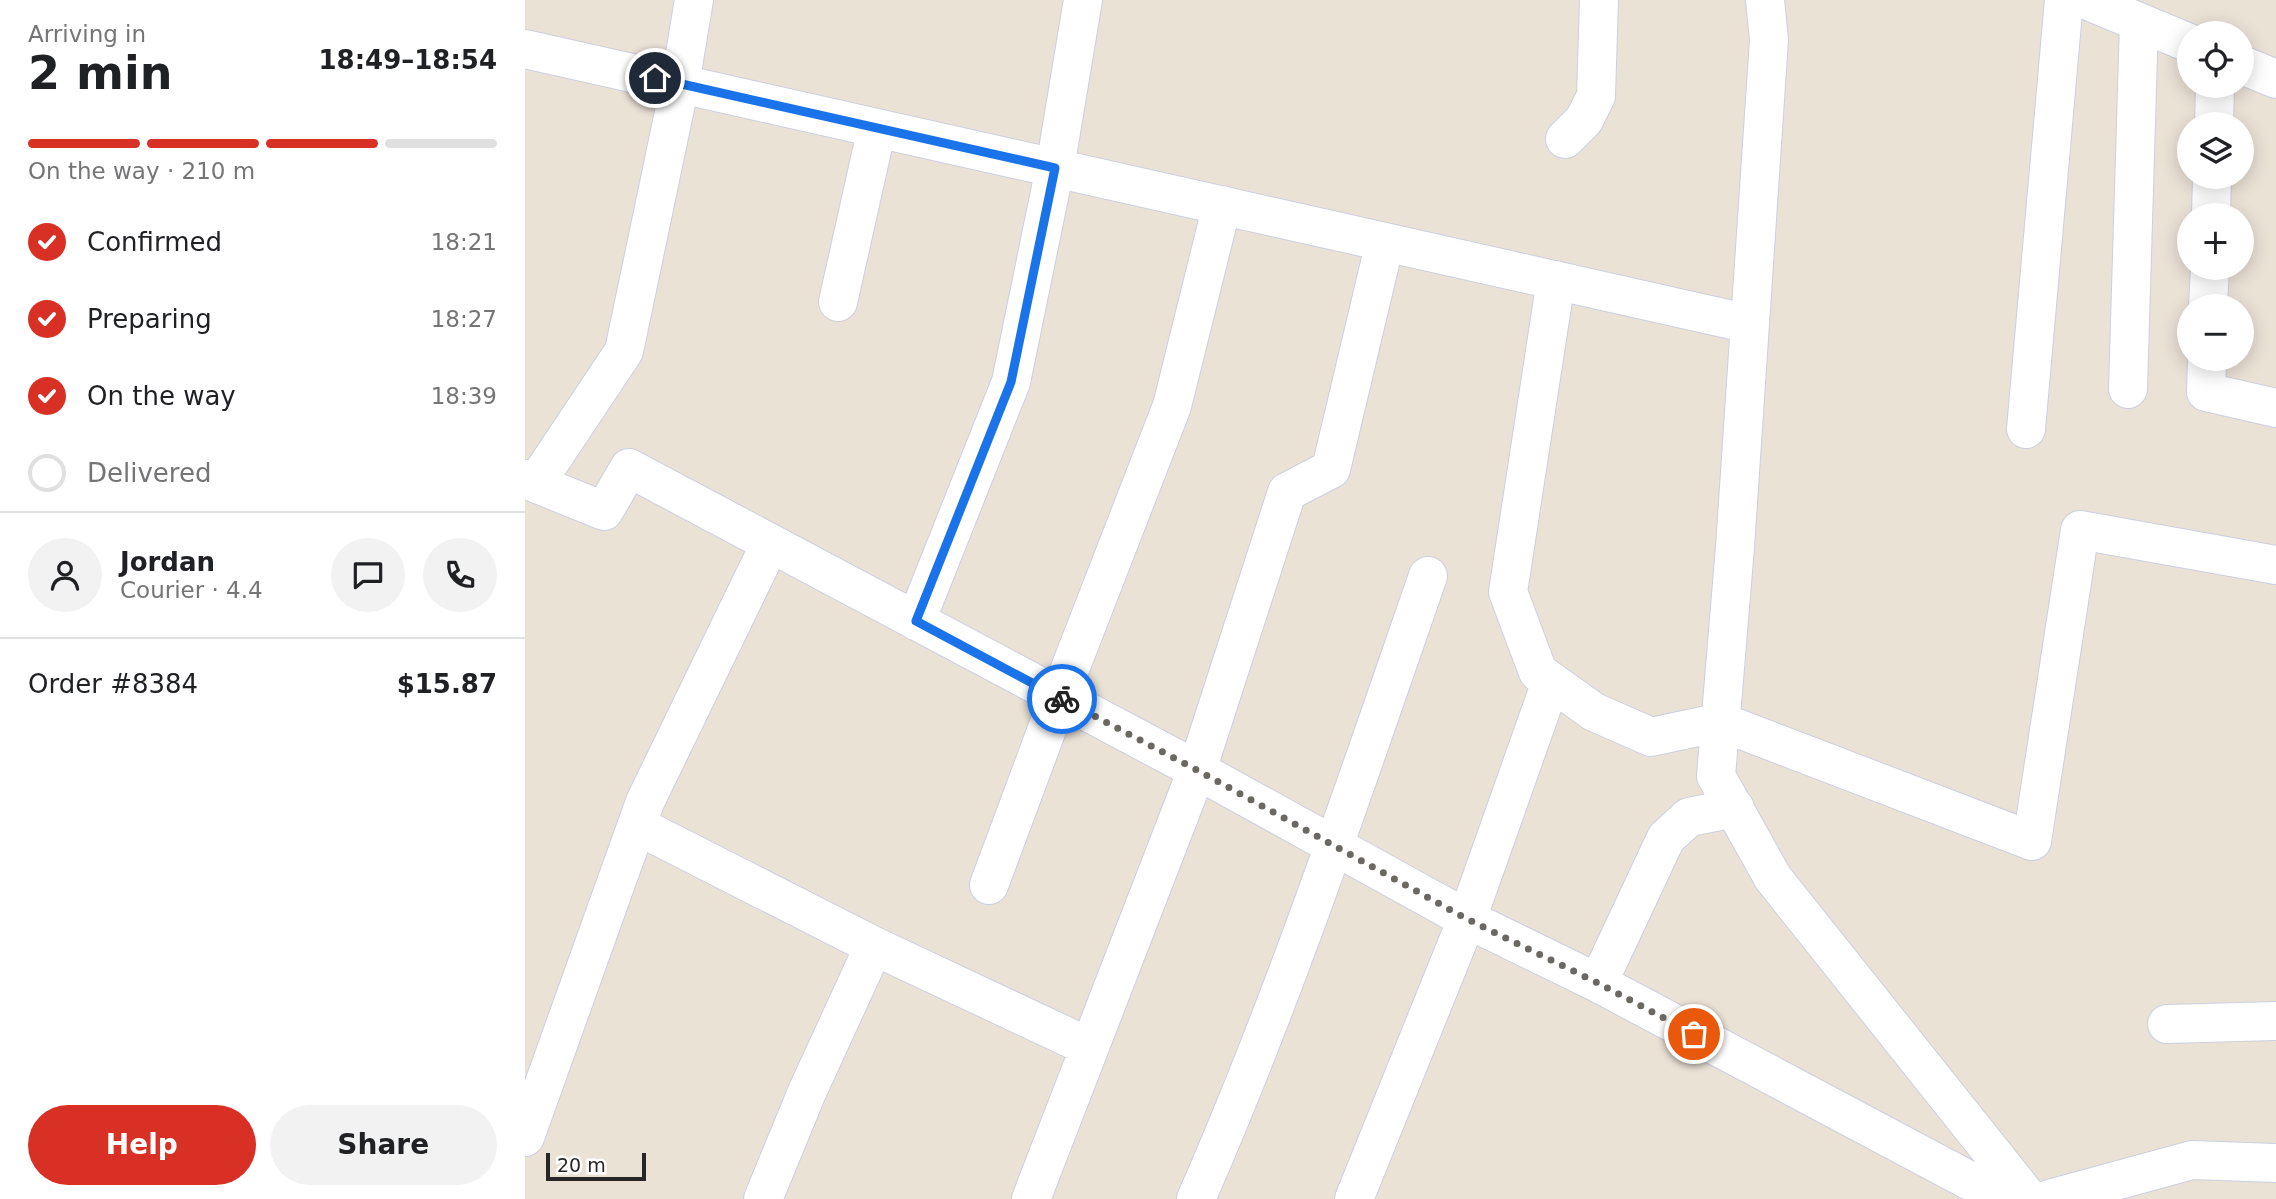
<!DOCTYPE html>
<html lang="en">
<head>
<meta charset="utf-8">
<style>
	body { margin:0; font-family:"DejaVu Sans",sans-serif; background:#f2f2f2; color:#202124; height:100vh; display:flex; flex-direction:column; font-size:26px; white-space:nowrap }
	* { box-sizing:border-box; margin:0 }
	p { font-size:23px; color:#757577 }
	.icon { flex:none; width:38px; height:38px; fill:none; stroke:currentColor; stroke-width:2; stroke-linecap:round; stroke-linejoin:round }
	.map { position:relative; flex:1; overflow:hidden }
	.panel { display:flex; flex-direction:column; background:#fff; width:525px }
	.panel>* { flex:none }
	.tools { position:absolute; left:1652px; top:21px; display:grid; gap:14px }
	.tools a { display:grid; place-items:center; width:77px; height:77px; border-radius:50%; background:#fff; box-shadow:0 4px 18px #0003; font-size:35px }
	.scale { position:absolute; left:21px; bottom:18px; width:100px; box-sizing:border-box; padding-left:7px; border:4px solid #262626; border-top:0; font-size:19px; line-height:24px; white-space:nowrap; color:#262626; -webkit-text-stroke:5px #fff; paint-order:stroke }
	.pin { position:absolute; display:grid; place-items:center; width:60px; height:60px; color:#fff; margin:-30px; border:4px solid #fff; border-radius:50%; box-shadow:0 2px 7px #0007 }
	.courier { position:absolute; display:grid; place-items:center; width:70px; height:70px; margin:-35px; border:5px solid #1a73e8; border-radius:50%; background:#fff; color:#222; box-shadow:0 2px 9px #0007 }
	.head em { font-style:normal; font-weight:700 }
	.head div { display:flex; flex-direction:column-reverse }
	.head { display:flex; align-items:center; justify-content:space-between; height:119px; padding:0 28px }
	h1 { font-size:46px; font-weight:700; line-height:52px }
	.bar { display:grid; grid-template-columns:repeat(4,1fr); gap:10px 7px; align-content:center; height:84px; padding:0 28px }
	.bar i { height:9px; border-radius:5px; background:#e0e0e0 }
	.bar .active { background:#d93025 }
	.bar p { grid-column:span 4 }
	.line { display:flex; align-items:center; gap:18px; padding:0 28px; border-top:2px solid #e0e0e0 }
	.line div { flex:1 }
	.round { display:grid; place-items:center; flex:none; width:74px; height:74px; border-radius:37px; background:#f2f2f2 }
	ol { padding:0 28px; list-style:none }
	li { display:flex; align-items:center; gap:21px; height:77px }
	li p { margin-inline-start:auto }
	li .icon { padding:7px; border-radius:50%; background:#d93025; color:#fff; stroke-width:4 }
	li:last-child { color:#757577 }
	li i { width:38px; height:38px; border:4px solid #e0e0e0; border-radius:50% }
	.cta { display:flex; gap:14px; margin-top:auto; padding:14px 28px }
	.cta a { flex:1; height:80px; border-radius:42px; background:#d93025; color:#fff; font-size:28px; font-weight:700; line-height:80px; text-align:center }
	.cta a+a { background:#f2f2f2; color:#202124 }
	main { display:flex; flex:1; min-height:0 }
	.map>svg:first-child { display:block }
	.lines { fill:none; stroke-linecap:round; stroke-linejoin:round }
	.minor-casing { stroke:#cbcfe2; stroke-width:40 }
	.minor { stroke:#fff; stroke-width:38 }
	.done { stroke:#6b6864; stroke-width:7; stroke-dasharray:0 12.6 }
	.route { stroke:#1a73e8; stroke-width:9 }
</style>
</head>
<body>
<main>
<section class="panel">
<div class="head"><div><h1>2 min</h1><p>Arriving in</p></div><em>18:49–18:54</em></div>
<div class="bar"><i class="active"></i><i class="active"></i><i class="active"></i><i></i><p>On the way · 210 m</p></div>
<ol>
<li><svg class="icon" aria-label="check" viewBox="0 0 24 24"><path d="M5 12l5 5 9-10"/></svg>Confirmed<p>18:21</p></li>
<li><svg class="icon" aria-label="check" viewBox="0 0 24 24"><path d="M5 12l5 5 9-10"/></svg>Preparing<p>18:27</p></li>
<li><svg class="icon" aria-label="check" viewBox="0 0 24 24"><path d="M5 12l5 5 9-10"/></svg>On the way<p>18:39</p></li>
<li><i></i>Delivered</li>
</ol>
<div class="line" style="height:126px"><a class="round"><svg class="icon" aria-label="person" viewBox="0 0 24 24"><circle cx="12" cy="8" r="4"/><path d="M4 21q1-7 8-7t8 7"/></svg></a><div><b>Jordan</b><p>Courier · 4.4</p></div><a class="round"><svg class="icon" aria-label="chat" viewBox="0 0 24 24"><path d="M4 5h16v11H9l-5 4z"/></svg></a><a class="round"><svg class="icon" aria-label="phone" viewBox="0 0 24 24"><path d="M5 4h4l2 5-3 2q2 4 5 5l2-3 5 2v4C11 20 4 13 5 4z"/></svg></a></div>
<div class="line" style="height:91px"><div>Order #8384</div><b>$15.87</b></div>
<div class="cta"><a>Help</a><a>Share</a></div>
</section>
<div class="map">
<svg width="1751" height="1199" viewBox="0 0 1751 1199">
	<rect width="100%" height="100%" fill="#ebe2d6"/>
	<g class="lines">
		<!-- minor casing -->
		<g class="minor-casing">
			<path id="minor" d="M 1240,0 L 1244,40 L 1210,547 L 1191,776 L 1248,878 L 1504,1199
				M 1561,0 L 1664,43
				M 0,49 L 1225,324
				M 1717,65 L 1751,79
				M 1689,124 L 1690,86
				M 1040,139 L 1059,120 L 1071,96 L 1074,0
				M 1686,215 L 1687,177
				M 1031,280 L 983,592 L 1013,672 L 1069,712 L 1126,737 L 1196,722 L 1507,841 L 1555,530 L 1751,565
				M 313,302 L 352,128
				M 1683,306 L 1685,268
				M 1682,359 L 1681,392 L 1751,408
				M 1603,389 L 1614,22
				M 1501,429 L 1539,0
				M 0,479 L 79,511 L 104,468 L 672,770 L 942,919 L 1073,983 L 1479,1199
				M 11,483 L 99,351 L 155,84 L 169,0
				M 391,621 L 486,382 L 530,168 L 558,0
				M 113,826 L 349,946 L 564,1047
				M 464,885 L 534,697 L 647,406 L 697,205
				M 1073,983 L 1141,838 L 1164,817 L 1210,808
				M 1642,1024 L 1751,1021
				M 0,1137 L 120,802 L 245,544
				M 238,1199 L 282,1092 L 349,946
				M 506,1199 L 672,770 L 762,492 L 806,469 L 860,242
				M 671,1199 C 760,996 830,786 903,576
				M 829,1199 L 942,919 L 1026,682
				M 1524,1199 L 1667,1160 L 1751,1163"/>
		</g>
		<!-- minor -->
		<use href="#minor" class="minor"/>
	</g>
	<g class="lines">
		<!-- done -->
		<path class="done" d="M 537,699 L 672,770 L 942,919 L 1073,983 L 1169,1034"/>
		<!-- route -->
		<path class="route" d="M 130,78 L 530,168 L 486,382 L 391,621 L 537,699"/>
	</g>
</svg>
<div class="tools">
<a><svg class="icon" aria-label="locate" viewBox="0 0 24 24"><circle cx="12" cy="12" r="6"/><path d="M12 2v4M12 18v4M2 12h4M18 12h4"/></svg></a>
<a><svg class="icon" aria-label="layers" viewBox="0 0 24 24"><path d="M12 4l9 5-9 5-9-5zM3 14l9 5 9-5"/></svg></a>
<a>+</a>
<a>−</a>
</div>
<div class="scale">20 m</div>
<div class="pin" style="left:1169px;top:1034px;background:#ea580c"><svg class="icon" aria-label="bag" viewBox="0 0 24 24"><path d="M5 8h14l-1 12H6zM9 8a3 3 0 0 1 6 0"/></svg></div>
<div class="pin" style="left:130px;top:78px;background:#1f2937"><svg class="icon" aria-label="home" viewBox="0 0 24 24"><path d="M3 11l9-7 9 7M6 9v11h12V9"/></svg></div>
<div class="courier" style="left:537px;top:699px"><svg class="icon" aria-label="bike" viewBox="0 0 24 24"><circle cx="6" cy="16" r="4"/><circle cx="18" cy="16" r="4"/><path d="M6 16l4-8h5l3 8M10 8l3 8H6M13 5h3"/></svg></div>
</div>
</main>
</body>
</html>
